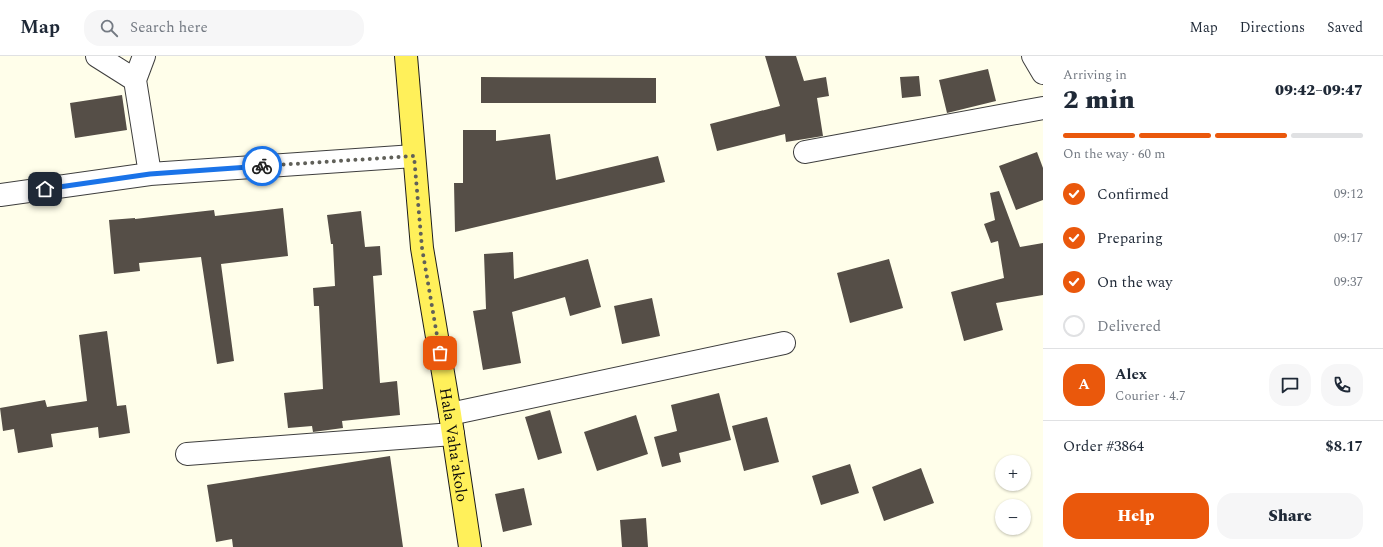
<!DOCTYPE html>
<html lang="en">
<head>
<meta charset="utf-8">
<style>
	body { margin:0; font-family:Spectral,serif; background:#f6f6f7; color:#1f2937; height:100vh; display:flex; flex-direction:column; font-size:15px; white-space:nowrap }
	* { box-sizing:border-box; margin:0 }
	p { font-size:13px; color:#747a83 }
	.icon { flex:none; width:22px; height:22px; fill:none; stroke:currentColor; stroke-width:2; stroke-linecap:round; stroke-linejoin:round }
	.map { position:relative; flex:1; overflow:hidden }
	.sheet { display:flex; flex-direction:column; background:#fff; width:340px }
	.sheet>* { flex:none }
	.controls { position:absolute; left:995px; top:399px; display:grid; gap:8px }
	.controls a { display:grid; place-items:center; width:36px; height:36px; border-radius:50%; background:#fff; box-shadow:0 1px 3px #0004; font-size:20px }
	.pin { position:absolute; display:grid; place-items:center; width:34px; height:34px; color:#fff; margin:-17px; border-radius:8px; box-shadow:0 2px 6px #0006 }
	.courier { position:absolute; display:grid; place-items:center; width:40px; height:40px; margin:-20px; border:3px solid #1a73e8; border-radius:50%; background:#fff; color:#222; box-shadow:0 1px 5px #0007 }
	.head em { font-style:normal; font-weight:800 }
	.head div { display:flex; flex-direction:column-reverse }
	.head { display:flex; align-items:center; justify-content:space-between; height:68px; padding:0 20px }
	h1 { font-size:26px; font-weight:800; line-height:30px }
	.bar { display:grid; grid-template-columns:repeat(4,1fr); gap:6px 4px; align-content:center; height:48px; padding:0 20px }
	.bar i { height:5px; border-radius:3px; background:#e0e1e3 }
	.bar .on { background:#ea580c }
	.bar p { grid-column:span 4 }
	.line { display:flex; align-items:center; gap:10px; padding:0 20px; border-top:1px solid #e0e1e3 }
	.line div { flex:1 }
	.round { display:grid; place-items:center; flex:none; width:42px; height:42px; border-radius:16px; background:#f6f6f7 }
	ol { padding:0 20px; list-style:none }
	li { display:flex; align-items:center; gap:12px; height:44px }
	li p { margin-inline-start:auto }
	li .icon { padding:4px; border-radius:50%; background:#ea580c; color:#fff; stroke-width:4 }
	li:last-child { color:#747a83 }
	li i { width:22px; height:22px; border:2px solid #e0e1e3; border-radius:50% }
	.button { display:flex; gap:8px; margin-top:auto; padding:8px 20px }
	.button a { flex:1; height:46px; border-radius:16px; background:#ea580c; color:#fff; font-size:16px; font-weight:800; line-height:46px; text-align:center }
	.button a+a { background:#f6f6f7; color:#1f2937 }
	header { display:flex; align-items:center; gap:24px; box-sizing:border-box; height:56px; padding:0 20px; background:#fff; border-bottom:1px solid #e0e1e3 }
	header strong { font-size:19px }
	nav { display:flex; gap:22px; margin-inline-start:auto; font-size:14px }
	.search { width:280px; height:36px; background:#f6f6f7; display:flex; align-items:center; gap:10px; box-sizing:border-box; padding:0 14px; border-radius:16px; color:#747a83; font-size:15px }
	main { display:flex; flex:1; min-height:0 }
	.map>svg:first-child { display:block }
	.building { fill:#554e47 }
	.lines { fill:none; stroke-linecap:round; stroke-linejoin:round }
	.minor-casing { stroke:#3e3e3e; stroke-width:24 }
	.major-casing { stroke:#1c1c1c; stroke-width:24 }
	.minor { stroke:#fff; stroke-width:22 }
	.major { stroke:#fff05a; stroke-width:22 }
	.done { stroke:#606059; stroke-width:4; stroke-dasharray:0 7.2 }
	.route { stroke:#1a73e8; stroke-width:5 }
	.labels { text-anchor:middle; stroke-width:4; stroke-linejoin:round; paint-order:stroke }
	.street-label { font-size:16px; fill:#0b0b0b; stroke:#fff }
</style>
</head>
<body>
<header>
<strong>Map</strong>
<div class="search"><svg class="icon" aria-label="search" viewBox="0 0 24 24"><circle cx="10" cy="10" r="6"/><path d="M15 15l6 6"/></svg>Search here</div>
<nav><a>Map</a><a>Directions</a><a>Saved</a></nav>
</header>
<main>
<div class="map">
<svg width="1043" height="491" viewBox="0 0 1043 491">
	<rect width="100%" height="100%" fill="#fffeea"/>
	<!-- building -->
	<path class="building" d="M 765,0 L 796,0 L 804,25 L 826,21 L 829,40 L 817,42 L 823,80 L 786,86 L 785,78 L 717,95 L 710,68 L 780,50 Z
		M 988,13 L 996,45 L 947,57 L 939,24 Z
		M 919,20 L 921,40 L 902,42 L 900,21 Z
		M 481,21 L 656,22 L 656,47 L 481,47 Z
		M 122,39 L 127,74 L 75,82 L 70,47 Z
		M 463,74 L 496,74 L 496,85 L 550,78 L 556,124 L 658,100 L 665,126 L 455,176 L 454,127 L 463,127 Z
		M 1037,96 L 1043,112 L 1043,144 L 1016,154 L 999,110 Z
		M 999,135 L 1020,191 L 1043,187 L 1043,239 L 996,247 L 1003,274 L 964,285 L 951,236 L 1004,222 L 998,185 L 991,187 L 984,168 L 995,164 L 990,137 Z
		M 283,152 L 288,200 L 221,208 L 234,305 L 217,308 L 201,201 L 139,207 L 140,215 L 114,218 L 109,164 L 135,162 L 135,163 L 214,154 L 215,160 Z
		M 361,155 L 365,191 L 380,190 L 382,219 L 373,220 L 380,327 L 397,325 L 400,359 L 342,365 L 343,372 L 313,376 L 312,370 L 288,372 L 284,337 L 323,333 L 319,250 L 314,250 L 313,232 L 335,230 L 333,188 L 331,188 L 327,159 Z
		M 513,196 L 514,223 L 588,203 L 601,251 L 570,260 L 565,241 L 512,256 L 521,307 L 483,314 L 473,255 L 486,253 L 484,198 Z
		M 889,203 L 903,252 L 850,267 L 837,217 Z
		M 652,242 L 660,280 L 622,288 L 614,250 Z
		M 107,275 L 117,350 L 126,349 L 130,377 L 99,382 L 98,371 L 51,378 L 53,391 L 18,397 L 14,373 L 3,375 L 0,352 L 45,344 L 47,351 L 87,345 L 79,279 Z
		M 719,337 L 731,384 L 679,397 L 681,406 L 662,411 L 654,381 L 677,375 L 671,349 Z
		M 550,354 L 562,397 L 538,404 L 525,361 Z
		M 636,359 L 648,398 L 597,415 L 584,376 Z
		M 767,361 L 779,406 L 744,415 L 732,370 Z
		M 390,400 L 403,491 L 233,491 L 232,483 L 216,486 L 207,429 Z
		M 850,408 L 859,437 L 821,449 L 812,420 Z
		M 921,412 L 934,447 L 884,465 L 872,431 Z
		M 524,432 L 532,469 L 503,476 L 495,438 Z
		M 646,462 L 648,491 L 622,491 L 620,464 Z"/>
	<g class="lines">
		<!-- minor casing -->
		<g class="minor-casing">
			<path id="minor" d="M 97,0 L 135,24
				M 144,0 L 135,24 L 150,118
				M 1033,0 L 1043,17
				M 805,96 L 1043,52
				M 0,139 L 150,118 L 414,100
				M 450,358 L 784,287
				M 187,398 L 453,378"/>
		</g>
		<!-- major casing -->
		<g class="major-casing">
			<g id="major">
				<path id="s1" d="M 406,0 L 422,192 L 450,358 L 470,491"/>
			</g>
		</g>
		<!-- minor -->
		<use href="#minor" class="minor"/>
		<!-- major -->
		<use href="#major" class="major"/>
	</g>
	<g class="lines">
		<!-- done -->
		<path class="done" d="M 262,110 L 414,100 L 422,192 L 440,297"/>
		<!-- route -->
		<path class="route" d="M 45,133 L 150,118 L 262,110"/>
	</g>
	<g class="labels">
		<!-- street labels -->
		<g class="street-label">
			<text dy="6" stroke="none"><textPath href="#s1" startOffset="392">Hala Vaha'akolo</textPath></text>
		</g>
	</g>
</svg>
<div class="controls">
<a>+</a>
<a>−</a>
</div>
<div class="pin" style="left:440px;top:297px;background:#ea580c"><svg class="icon" aria-label="bag" viewBox="0 0 24 24"><path d="M5 8h14l-1 12H6zM9 8a3 3 0 0 1 6 0"/></svg></div>
<div class="pin" style="left:45px;top:133px;background:#1f2937"><svg class="icon" aria-label="home" viewBox="0 0 24 24"><path d="M3 11l9-7 9 7M6 9v11h12V9"/></svg></div>
<div class="courier" style="left:262px;top:110px"><svg class="icon" aria-label="bike" viewBox="0 0 24 24"><circle cx="6" cy="16" r="4"/><circle cx="18" cy="16" r="4"/><path d="M6 16l4-8h5l3 8M10 8l3 8H6M13 5h3"/></svg></div>
</div>
<section class="sheet">
<div class="head"><div><h1>2 min</h1><p>Arriving in</p></div><em>09:42–09:47</em></div>
<div class="bar"><i class="on"></i><i class="on"></i><i class="on"></i><i></i><p>On the way · 60 m</p></div>
<ol>
<li><svg class="icon" aria-label="check" viewBox="0 0 24 24"><path d="M5 12l5 5 9-10"/></svg>Confirmed<p>09:12</p></li>
<li><svg class="icon" aria-label="check" viewBox="0 0 24 24"><path d="M5 12l5 5 9-10"/></svg>Preparing<p>09:17</p></li>
<li><svg class="icon" aria-label="check" viewBox="0 0 24 24"><path d="M5 12l5 5 9-10"/></svg>On the way<p>09:37</p></li>
<li><i></i>Delivered</li>
</ol>
<div class="line" style="height:72px"><b class="round" style="background:#ea580c;color:#fff">A</b><div><b>Alex</b><p>Courier · 4.7</p></div><a class="round"><svg class="icon" aria-label="chat" viewBox="0 0 24 24"><path d="M4 5h16v11H9l-5 4z"/></svg></a><a class="round"><svg class="icon" aria-label="phone" viewBox="0 0 24 24"><path d="M5 4h4l2 5-3 2q2 4 5 5l2-3 5 2v4C11 20 4 13 5 4z"/></svg></a></div>
<div class="line" style="height:52px"><div>Order #3864</div><b>$8.17</b></div>
<div class="button"><a>Help</a><a>Share</a></div>
</section>
</main>
</body>
</html>
